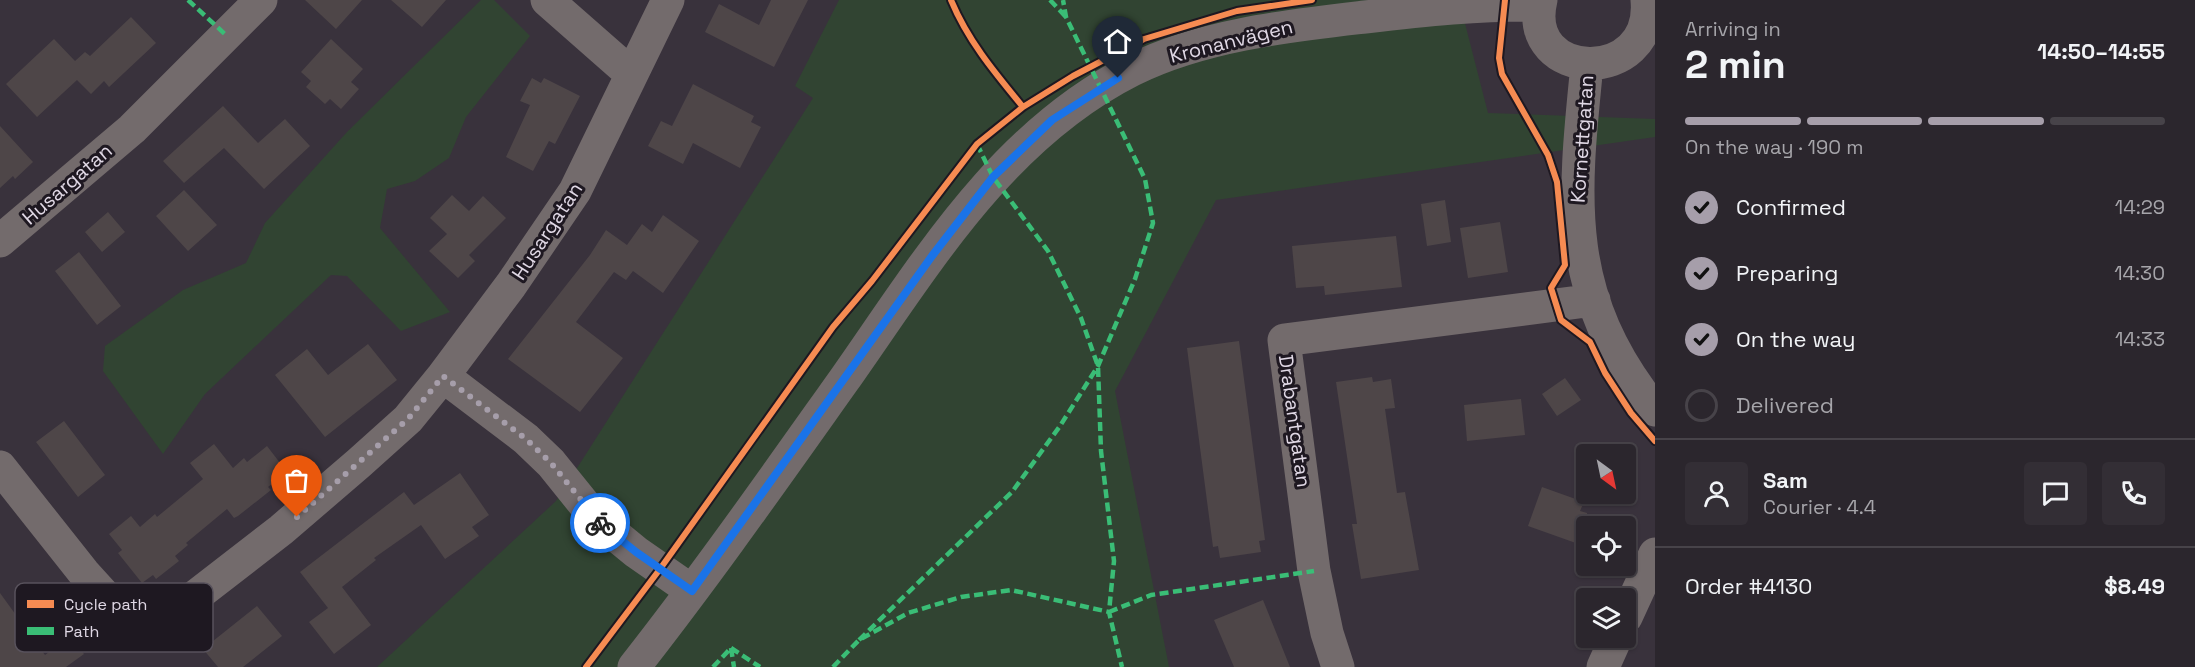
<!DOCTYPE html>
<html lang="en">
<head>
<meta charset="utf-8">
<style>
	body { margin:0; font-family:"Space Grotesk",sans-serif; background:#332e35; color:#f1f3f6; height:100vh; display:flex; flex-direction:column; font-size:22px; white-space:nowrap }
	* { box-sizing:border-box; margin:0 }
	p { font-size:20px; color:#a6a5aa }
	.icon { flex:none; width:33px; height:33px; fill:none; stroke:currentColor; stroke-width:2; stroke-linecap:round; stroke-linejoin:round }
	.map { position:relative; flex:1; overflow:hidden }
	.drawer { display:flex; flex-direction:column; background:#2b262d; width:540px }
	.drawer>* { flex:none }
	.needle { width:39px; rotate:147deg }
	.tools { position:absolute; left:1576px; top:444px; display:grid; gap:12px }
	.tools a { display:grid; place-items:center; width:60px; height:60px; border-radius:6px; background:#2b262d; box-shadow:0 2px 4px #0004,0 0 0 2px #474349; font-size:30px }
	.pin { position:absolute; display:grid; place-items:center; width:51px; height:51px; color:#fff; margin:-62px -26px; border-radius:50% 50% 50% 0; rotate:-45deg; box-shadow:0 0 6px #0007 }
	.pin .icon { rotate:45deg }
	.courier { position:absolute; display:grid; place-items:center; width:60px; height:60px; margin:-30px; border:4px solid #1a73e8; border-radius:50%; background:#fff; color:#222; box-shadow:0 2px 8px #0007 }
	.summary em { font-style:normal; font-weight:700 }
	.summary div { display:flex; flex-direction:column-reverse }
	.summary { display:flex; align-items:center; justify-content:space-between; height:102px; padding:0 30px }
	h1 { font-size:39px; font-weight:700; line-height:45px }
	.bar { display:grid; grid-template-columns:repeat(4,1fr); gap:9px 6px; align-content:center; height:72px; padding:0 30px }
	.bar i { height:8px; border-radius:4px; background:#474349 }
	.bar .on { background:#a69eaa }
	.bar p { grid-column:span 4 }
	.line { display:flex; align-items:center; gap:15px; padding:0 30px; border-top:2px solid #474349 }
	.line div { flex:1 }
	.round { display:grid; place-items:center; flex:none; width:63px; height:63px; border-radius:6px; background:#332e35 }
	ol { padding:0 30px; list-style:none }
	li { display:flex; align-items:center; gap:18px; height:66px }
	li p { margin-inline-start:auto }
	li .icon { padding:6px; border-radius:50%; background:#a69eaa; color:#111; stroke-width:4 }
	li:last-child { color:#a6a5aa }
	li i { width:33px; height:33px; border:3px solid #474349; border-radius:50% }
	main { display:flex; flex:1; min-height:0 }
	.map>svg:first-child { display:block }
	.green { fill:#314432 }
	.building { fill:#4e4648 }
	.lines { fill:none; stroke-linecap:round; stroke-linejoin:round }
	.minor { stroke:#736b6c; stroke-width:33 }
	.quiet { stroke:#3abd76; stroke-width:4.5; stroke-dasharray:9 4.5; stroke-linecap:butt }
	.cycleway-casing { stroke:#1e1821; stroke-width:10 }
	.cycleway { stroke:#f68b52; stroke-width:6 }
	.done { stroke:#a69eaa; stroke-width:6; stroke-dasharray:0 10.8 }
	.route { stroke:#1a73e8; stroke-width:8 }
	.labels { text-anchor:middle; stroke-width:6; stroke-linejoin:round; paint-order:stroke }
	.street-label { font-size:20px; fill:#e0d8e5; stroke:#1e1821 }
	.key { fill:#1e1821; stroke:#58525c; stroke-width:1.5 }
	.key-label { font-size:16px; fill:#e0d8e5 }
</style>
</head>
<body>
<main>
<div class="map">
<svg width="1655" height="667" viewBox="0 0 1655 667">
	<rect width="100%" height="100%" fill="#39323c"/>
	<!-- green -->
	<path class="green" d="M 481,0 L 494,0 L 530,36 L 466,117 L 449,158 L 415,181 L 387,189 L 380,228 L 450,312 L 401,331 L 347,276 L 331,275 L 205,394 L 163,454 L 103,371 L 105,346 L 183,290 L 246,263 L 265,223 L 347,132 Z
		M 839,0 L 1459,0 L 1488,113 L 1655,119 L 1655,137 L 1216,200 L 1115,391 L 1169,667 L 377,667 L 556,501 L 813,98 L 795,86 Z"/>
	<!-- building -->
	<path class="building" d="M 305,0 L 362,0 L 336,29 Z
		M 391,0 L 446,0 L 422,27 Z
		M 771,0 L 808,0 L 774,67 L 705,32 L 719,4 L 759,25 Z
		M 131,17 L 156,43 L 109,87 L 104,81 L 91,94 L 77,80 L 37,117 L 6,84 L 54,39 L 75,61 L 85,52 L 90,56 Z
		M 331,39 L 363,69 L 351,82 L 359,89 L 341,109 L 330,99 L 325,104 L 306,87 L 311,81 L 301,72 Z
		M 532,78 L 541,83 L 544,78 L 580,96 L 555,144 L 549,141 L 533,171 L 506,157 L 530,105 L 520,101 Z
		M 693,84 L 754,116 L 751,122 L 761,127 L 740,168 L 693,143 L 683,164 L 648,146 L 661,121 L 672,126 Z
		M 223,106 L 258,143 L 285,119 L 310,146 L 264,189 L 224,148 L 184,183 L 163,161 Z
		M 0,126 L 33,162 L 15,179 L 13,176 L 0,188 Z
		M 184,190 L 217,225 L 188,251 L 156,216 Z
		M 452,195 L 469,211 L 483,196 L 506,218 L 469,255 L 475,261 L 458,278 L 429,251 L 447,234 L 430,218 Z
		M 1445,200 L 1451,242 L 1427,246 L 1421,204 Z
		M 108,212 L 125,232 L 102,252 L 85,232 Z
		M 663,215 L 699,241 L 663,293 L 633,271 L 626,280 L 614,272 L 576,322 L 623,358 L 580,412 L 508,359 L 590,255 L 606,230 L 627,245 L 642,224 L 652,232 Z
		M 1500,222 L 1508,272 L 1468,278 L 1460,228 Z
		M 1396,236 L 1402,287 L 1325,295 L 1324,286 L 1296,288 L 1292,246 Z
		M 79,252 L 121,306 L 97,325 L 55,271 Z
		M 1239,341 L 1265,540 L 1259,541 L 1261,552 L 1220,558 L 1218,546 L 1213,547 L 1187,348 Z
		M 368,344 L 397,380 L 325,437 L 275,375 L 307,349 L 328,375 Z
		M 1372,377 L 1373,382 L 1391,379 L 1395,408 L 1385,409 L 1397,493 L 1405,492 L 1419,570 L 1361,579 L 1352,524 L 1357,524 L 1336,382 Z
		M 1565,378 L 1581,400 L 1557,416 L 1542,394 Z
		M 1521,399 L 1525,435 L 1467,441 L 1464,405 Z
		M 64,421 L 105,475 L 78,497 L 36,442 Z
		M 214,444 L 233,468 L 244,458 L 247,462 L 267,446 L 287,472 L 268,487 L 271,490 L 238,516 L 234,518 L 227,509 L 186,543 L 188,545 L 175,556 L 179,561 L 156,579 L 153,575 L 142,583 L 118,553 L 122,550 L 109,534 L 131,516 L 140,527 L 155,514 L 157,517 L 203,479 L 190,463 Z
		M 460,473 L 489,515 L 472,527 L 479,536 L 445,559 L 421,525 L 374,558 L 376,560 L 342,587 L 371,625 L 334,654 L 309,622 L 328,608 L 300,572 L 404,492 L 414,505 Z
		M 1542,487 L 1584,502 L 1580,511 L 1587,513 L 1587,547 L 1528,526 Z
		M 0,593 L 45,655 L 70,636 L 84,654 L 66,667 L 0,667 Z
		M 1263,600 L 1290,667 L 1234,667 L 1214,620 Z
		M 257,606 L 282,636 L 243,667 L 218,667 L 203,649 Z"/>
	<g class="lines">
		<!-- minor -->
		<path class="minor" d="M 547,0 L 630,73
			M 1541,0 C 1521,83 1655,86 1647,0
			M 1587,65 C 1573,201 1563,296 1655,410
			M 0,241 L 132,129 L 261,0
			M 443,376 L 526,439 L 551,463 L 597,520 L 636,552 L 692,591
			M 0,467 L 84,573 L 124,617 L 142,624 L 166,619 L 281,530 L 359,463 L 408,419 L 443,376 L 511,285 L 575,191 L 668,0
			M 1626,617 L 1655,554
			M 634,667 C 707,574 775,477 844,380 C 925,265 1001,136 1132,70 C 1203,35 1287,26 1365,17 C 1424,10 1481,4 1539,5
			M 1338,667 L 1327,633 L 1314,571 L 1284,340 L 1594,300
			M 1603,667 L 1616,638"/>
		<!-- quiet -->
		<path class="quiet" d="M 188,0 L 227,36
			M 1050,0 L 1066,17
			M 977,144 L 993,177 L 1048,251 L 1081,318 L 1098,366 L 1101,451 L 1114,561 L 1109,612
			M 1109,612 L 1151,595 L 1314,571
			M 859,640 L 1012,492 L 1060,426 L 1098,366 L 1135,279 L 1153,223 L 1145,179 L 1066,17 L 1063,0
			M 731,648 L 760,667
			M 731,648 L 734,667
			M 713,667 L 731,648
			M 833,667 L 859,640 L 908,613 L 961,597 L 1011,590 L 1109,612 L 1122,667"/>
		<!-- cycleway casing -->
		<g class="cycleway-casing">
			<path id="cycleway" d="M 951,0 C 968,41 995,73 1023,107
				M 1505,0 L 1499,58 L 1502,74 L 1548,155 L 1557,182 L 1565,265 L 1551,288 L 1561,320 L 1590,342 L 1605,373 L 1631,413 L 1655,441
				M 586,667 L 660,569 L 833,327 L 872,281 L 977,144 L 1023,107 L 1073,76 L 1144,39 L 1237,11 L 1312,0"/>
		</g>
		<!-- cycleway -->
		<use href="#cycleway" class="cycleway"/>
	</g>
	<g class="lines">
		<!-- done -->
		<path class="done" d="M 297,517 L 408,419 L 443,376 L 526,439 L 551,463 L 600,523"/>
		<!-- route -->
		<path class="route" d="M 600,523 L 636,552 L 692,591 L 932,256 L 993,177 L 1052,120 L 1118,78"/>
	</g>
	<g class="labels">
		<!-- street labels -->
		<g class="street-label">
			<text transform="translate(1231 41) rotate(-14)" y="7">Kronanvägen</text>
			<text transform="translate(1582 139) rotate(-86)" y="7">Kornettgatan</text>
			<text transform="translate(67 184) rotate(-41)" y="7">Husargatan</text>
			<text transform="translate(547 231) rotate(-57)" y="7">Husargatan</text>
			<text transform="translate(1295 421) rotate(82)" y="7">Drabantgatan</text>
		</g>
	</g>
	<!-- legend -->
	<rect x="15" y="583" width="198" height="69" rx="9" class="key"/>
	<rect x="27" y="600" width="27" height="8" fill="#f68b52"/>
	<rect x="27" y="627" width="27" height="8" fill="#3abd76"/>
	<g class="key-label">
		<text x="64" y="610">Cycle path</text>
		<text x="64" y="637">Path</text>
	</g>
</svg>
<div class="tools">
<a><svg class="needle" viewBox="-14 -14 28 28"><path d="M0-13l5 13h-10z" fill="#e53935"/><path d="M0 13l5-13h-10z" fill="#a6a5aa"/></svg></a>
<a><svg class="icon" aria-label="locate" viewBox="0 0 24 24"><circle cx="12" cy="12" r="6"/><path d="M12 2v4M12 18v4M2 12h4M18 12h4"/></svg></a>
<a><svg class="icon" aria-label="layers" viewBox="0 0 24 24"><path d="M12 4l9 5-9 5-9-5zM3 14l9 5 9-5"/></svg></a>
</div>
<div class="pin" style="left:297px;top:517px;background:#ea580c"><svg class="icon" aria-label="bag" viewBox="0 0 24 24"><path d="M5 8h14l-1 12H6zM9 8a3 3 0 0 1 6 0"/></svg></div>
<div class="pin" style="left:1118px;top:78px;background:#1f2937"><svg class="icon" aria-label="home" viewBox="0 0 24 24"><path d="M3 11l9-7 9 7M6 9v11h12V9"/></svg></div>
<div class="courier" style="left:600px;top:523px"><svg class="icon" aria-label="bike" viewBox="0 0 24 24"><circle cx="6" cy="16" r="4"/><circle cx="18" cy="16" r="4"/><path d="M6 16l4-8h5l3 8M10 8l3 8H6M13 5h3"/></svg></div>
</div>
<section class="drawer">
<div class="summary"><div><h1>2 min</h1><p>Arriving in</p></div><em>14:50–14:55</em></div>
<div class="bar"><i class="on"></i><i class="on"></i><i class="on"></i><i></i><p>On the way · 190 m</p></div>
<ol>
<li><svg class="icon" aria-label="check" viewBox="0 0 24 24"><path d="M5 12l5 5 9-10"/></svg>Confirmed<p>14:29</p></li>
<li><svg class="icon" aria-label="check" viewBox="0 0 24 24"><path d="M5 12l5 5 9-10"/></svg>Preparing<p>14:30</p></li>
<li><svg class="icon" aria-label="check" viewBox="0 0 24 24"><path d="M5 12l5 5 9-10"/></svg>On the way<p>14:33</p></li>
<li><i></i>Delivered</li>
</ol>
<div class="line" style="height:108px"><a class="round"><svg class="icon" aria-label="person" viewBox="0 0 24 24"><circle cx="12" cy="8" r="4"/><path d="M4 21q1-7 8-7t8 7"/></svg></a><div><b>Sam</b><p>Courier · 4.4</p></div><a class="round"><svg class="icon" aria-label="chat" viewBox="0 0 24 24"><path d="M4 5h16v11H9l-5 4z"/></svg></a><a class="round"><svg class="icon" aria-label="phone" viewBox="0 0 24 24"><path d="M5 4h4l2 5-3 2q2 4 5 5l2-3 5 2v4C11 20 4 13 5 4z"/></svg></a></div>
<div class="line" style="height:78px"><div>Order #4130</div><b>$8.49</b></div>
</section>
</main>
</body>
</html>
